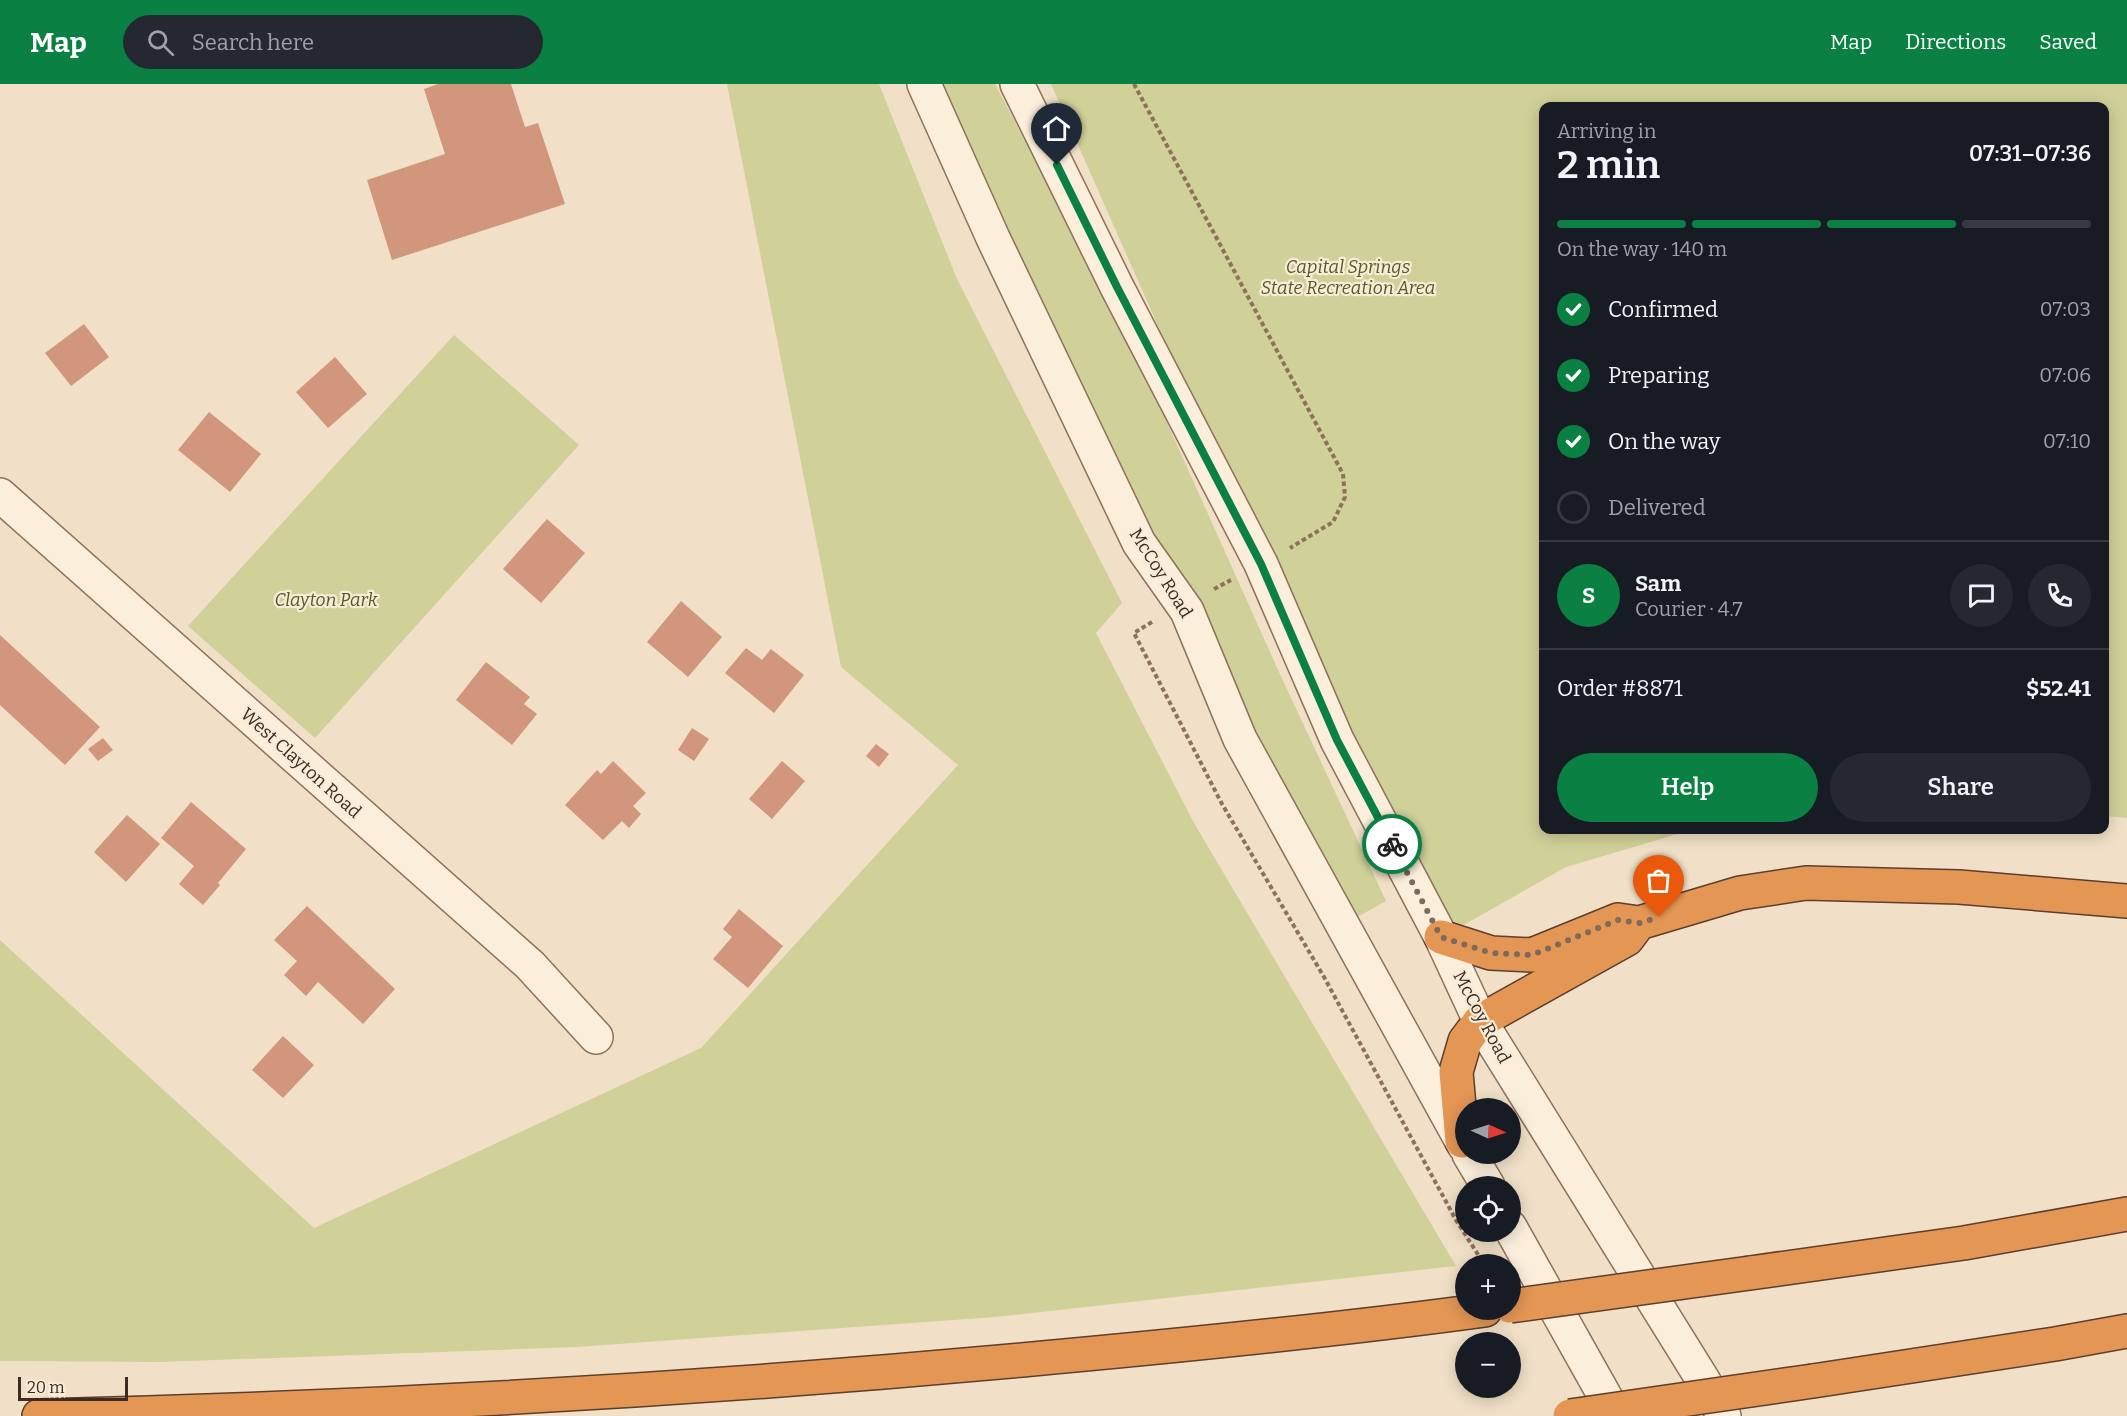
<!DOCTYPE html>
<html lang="en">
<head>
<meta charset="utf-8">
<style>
	body { margin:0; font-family:Bitter,serif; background:#242831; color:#f1f3f6; height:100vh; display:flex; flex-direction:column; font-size:22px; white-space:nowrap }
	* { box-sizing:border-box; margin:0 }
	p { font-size:20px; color:#9ea1a6 }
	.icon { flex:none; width:33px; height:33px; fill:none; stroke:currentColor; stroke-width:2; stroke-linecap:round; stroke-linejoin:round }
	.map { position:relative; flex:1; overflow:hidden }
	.sheet { position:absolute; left:1539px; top:18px; width:570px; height:732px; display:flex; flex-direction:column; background:#171b24; border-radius:12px; box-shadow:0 3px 15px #0003 }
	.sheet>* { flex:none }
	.needle { width:39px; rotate:93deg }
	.tools { position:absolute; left:1455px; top:1014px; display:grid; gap:12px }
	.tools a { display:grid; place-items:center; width:66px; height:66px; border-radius:50%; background:#171b24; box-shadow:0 3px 15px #0003; font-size:30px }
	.scale { position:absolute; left:18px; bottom:15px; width:110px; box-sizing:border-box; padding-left:6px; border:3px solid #3e2b1f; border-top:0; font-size:16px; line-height:21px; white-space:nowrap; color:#3e2b1f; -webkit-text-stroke:4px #f8ebd7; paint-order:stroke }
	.pin { position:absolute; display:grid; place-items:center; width:51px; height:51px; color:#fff; margin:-62px -26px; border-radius:50% 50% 50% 0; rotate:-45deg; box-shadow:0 0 6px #0007 }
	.pin .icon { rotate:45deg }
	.courier { position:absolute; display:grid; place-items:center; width:60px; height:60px; margin:-30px; border:4px solid #0b8043; border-radius:50%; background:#fff; color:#222; box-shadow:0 2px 8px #0007 }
	.overview em { font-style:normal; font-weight:600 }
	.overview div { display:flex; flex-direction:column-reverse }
	.overview { display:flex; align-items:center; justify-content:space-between; height:102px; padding:0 18px }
	h1 { font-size:39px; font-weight:600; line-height:45px }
	.bar { display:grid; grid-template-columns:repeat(4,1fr); gap:9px 6px; align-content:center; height:72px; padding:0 18px }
	.bar i { height:8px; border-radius:4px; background:#363941 }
	.bar .active { background:#0b8043 }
	.bar p { grid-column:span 4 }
	.line { display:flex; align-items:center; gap:15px; padding:0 18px; border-top:2px solid #363941 }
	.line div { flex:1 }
	.round { display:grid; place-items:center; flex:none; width:63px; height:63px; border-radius:32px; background:#242831 }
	ol { padding:0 18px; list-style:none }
	li { display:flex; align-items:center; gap:18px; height:66px }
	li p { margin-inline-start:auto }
	li .icon { padding:6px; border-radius:50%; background:#0b8043; color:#fff; stroke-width:4 }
	li:last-child { color:#9ea1a6 }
	li i { width:33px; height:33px; border:3px solid #363941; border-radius:50% }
	.cta { display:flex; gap:12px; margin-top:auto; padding:12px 18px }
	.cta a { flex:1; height:69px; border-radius:36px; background:#0b8043; color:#fff; font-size:24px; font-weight:600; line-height:69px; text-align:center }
	.cta a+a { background:#242831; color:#f1f3f6 }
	header { display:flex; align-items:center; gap:36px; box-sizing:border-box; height:84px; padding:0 30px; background:#0b8043; color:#fff }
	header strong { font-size:28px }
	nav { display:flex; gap:33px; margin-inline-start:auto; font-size:21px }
	.search { width:420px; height:54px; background:#242831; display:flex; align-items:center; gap:15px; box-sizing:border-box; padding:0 21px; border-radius:33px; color:#9ea1a6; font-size:22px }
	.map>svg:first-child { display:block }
	.green { fill:#d0d099 }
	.building { fill:#d1967b }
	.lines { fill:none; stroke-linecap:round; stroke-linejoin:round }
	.minor-casing { stroke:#8e715b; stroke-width:36 }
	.highway-casing { stroke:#5c3f2f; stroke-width:36 }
	.path { stroke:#8e715b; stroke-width:4; stroke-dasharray:4.5 3; stroke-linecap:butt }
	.minor { stroke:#fbeedb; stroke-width:33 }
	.highway { stroke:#e49654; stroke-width:33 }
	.highway-bridge-casing { stroke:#5c3f2f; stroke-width:36; stroke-linecap:butt }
	.highway-bridge { stroke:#e49654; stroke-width:33 }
	.done { stroke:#7d6a5a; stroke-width:6; stroke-dasharray:0 10.8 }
	.route { stroke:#0b8043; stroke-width:8 }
	.labels { text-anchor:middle; stroke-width:4.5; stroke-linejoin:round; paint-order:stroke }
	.park-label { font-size:18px; font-style:italic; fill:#535b25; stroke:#f8ebd7 }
	.street-label { font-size:18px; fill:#3e2b1f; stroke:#f8ebd7 }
</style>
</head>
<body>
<header>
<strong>Map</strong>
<div class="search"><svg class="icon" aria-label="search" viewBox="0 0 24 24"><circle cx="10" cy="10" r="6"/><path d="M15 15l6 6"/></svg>Search here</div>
<nav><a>Map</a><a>Directions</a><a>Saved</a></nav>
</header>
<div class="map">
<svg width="2127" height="1332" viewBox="0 0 2127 1332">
	<rect width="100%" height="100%" fill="#f1e0c7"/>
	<!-- green -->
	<path class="green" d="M 727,0 L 879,0 L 957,195 L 1122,519 L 1096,549 L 1194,739 L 1456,1182 L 995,1233 L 577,1263 L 161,1278 L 0,1277 L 0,856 L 314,1144 L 701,964 L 958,681 L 841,583 Z
		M 926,0 L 995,0 L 1129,254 L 1279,588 L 1386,817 L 1343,841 Z
		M 1051,0 L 2127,0 L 2127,734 L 2104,732 L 2104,22 L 1544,22 L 1544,746 L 1691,746 L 1566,783 L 1460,843 L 1443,831 L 1422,800 L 1220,382 Z
		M 454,251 L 579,361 L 315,654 L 188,542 Z"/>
	<!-- building -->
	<path class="building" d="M 438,0 L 511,0 L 525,43 L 538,39 L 565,120 L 392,176 L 367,96 L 445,70 L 424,5 Z
		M 84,240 L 109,273 L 71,302 L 45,269 Z
		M 335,273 L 367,310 L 328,344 L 296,308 Z
		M 209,328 L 261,370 L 230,408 L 178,366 Z
		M 547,435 L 585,469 L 541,519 L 503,485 Z
		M 681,517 L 722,553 L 688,593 L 647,558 Z
		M 0,551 L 100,643 L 65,681 L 0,621 Z
		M 746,564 L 762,576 L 771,565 L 804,591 L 774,629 L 725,589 Z
		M 486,578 L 530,613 L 524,620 L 537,630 L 512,661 L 456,616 Z
		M 692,644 L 709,655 L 694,677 L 678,666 Z
		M 103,654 L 113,666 L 98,677 L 88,665 Z
		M 876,660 L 889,670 L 879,683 L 866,672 Z
		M 613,677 L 646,709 L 633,722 L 641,730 L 629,744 L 622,737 L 603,756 L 565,721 L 597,686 L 601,690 Z
		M 782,677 L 805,697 L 772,735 L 749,715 Z
		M 191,718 L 246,765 L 218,799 L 220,801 L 203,821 L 179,800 L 194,782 L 161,754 Z
		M 127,731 L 160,760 L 126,798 L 94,768 Z
		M 307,822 L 395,905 L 363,940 L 318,898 L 306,912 L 284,891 L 297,877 L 274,856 Z
		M 739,825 L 783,862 L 748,904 L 713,875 L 732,853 L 723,845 Z
		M 283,952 L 314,981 L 283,1014 L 252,986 Z"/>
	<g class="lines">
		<!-- minor casing -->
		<g class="minor-casing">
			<path id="minor" d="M 924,0 L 993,154 L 1139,459 L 1187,527 L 1240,655 L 1464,1061
				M 1017,0 L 1117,203 L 1261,480 L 1337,656 L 1441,853 L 1480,937 L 1703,1296 L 1724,1332
				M 0,411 L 530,881 L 596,953
				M 1469,1070 L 1488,1102
				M 1510,1143 L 1616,1332"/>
		</g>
		<!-- highway casing -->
		<g class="highway-casing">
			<path id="highway" d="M 1441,853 L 1491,869 L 1532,871 L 1618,836 L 1639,839 L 1740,809 L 1806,799 L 1959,803 L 2127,817
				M 1462,1057 L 1456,988 L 1465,957 L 1480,937 L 1627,855 L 1639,839
				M 1750,1189 L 1964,1159 L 2127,1130
				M 1813,1297 L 2055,1260 L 2127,1247
				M 39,1332 C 368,1324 695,1306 1022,1276 C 1176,1262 1331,1247 1485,1226"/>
		</g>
		<!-- path -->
		<path class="path" d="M 1134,0 L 1343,390 L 1345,413 L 1333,438 L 1290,464
			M 1214,505 L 1231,496
			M 1152,538 L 1134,549 L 1222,720 L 1324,893 L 1456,1136 L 1484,1180"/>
		<!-- minor -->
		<use href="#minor" class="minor"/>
		<!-- highway -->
		<use href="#highway" class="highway"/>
		<!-- highway-bridge casing -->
		<g class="highway-bridge-casing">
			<path id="highway-bridge" d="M 1510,1222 L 1750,1189
				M 1570,1332 L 1813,1297"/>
		</g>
		<!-- highway-bridge -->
		<use href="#highway-bridge" class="highway-bridge"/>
	</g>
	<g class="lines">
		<!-- done -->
		<path class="done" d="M 1392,760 L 1441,853 L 1491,869 L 1532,871 L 1618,836 L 1640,839 L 1659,833"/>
		<!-- route -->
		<path class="route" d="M 1057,81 L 1117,203 L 1261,480 L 1337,656 L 1392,760"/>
	</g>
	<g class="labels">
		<!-- park labels -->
		<g class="park-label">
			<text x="1348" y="189">Capital Springs<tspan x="1348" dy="21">State Recreation Area</tspan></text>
			<text x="326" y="522">Clayton Park</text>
		</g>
		<!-- street labels -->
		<g class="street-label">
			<text transform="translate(1161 489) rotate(58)" y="6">McCoy Road</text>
			<text transform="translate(301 679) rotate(42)" y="6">West Clayton Road</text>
			<text transform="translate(1482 933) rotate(62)" y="6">McCoy Road</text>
		</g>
	</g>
</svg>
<div class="tools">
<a><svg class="needle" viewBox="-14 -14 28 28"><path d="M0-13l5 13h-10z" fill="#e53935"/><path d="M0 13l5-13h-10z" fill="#9ea1a6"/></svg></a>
<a><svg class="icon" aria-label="locate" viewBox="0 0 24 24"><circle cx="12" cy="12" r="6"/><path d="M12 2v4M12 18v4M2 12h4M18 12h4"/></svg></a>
<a>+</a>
<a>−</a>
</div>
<div class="scale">20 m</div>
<div class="pin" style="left:1659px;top:833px;background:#ea580c"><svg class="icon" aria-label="bag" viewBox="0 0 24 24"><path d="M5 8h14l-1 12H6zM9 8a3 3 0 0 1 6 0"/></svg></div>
<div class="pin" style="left:1057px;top:81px;background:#1f2937"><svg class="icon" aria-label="home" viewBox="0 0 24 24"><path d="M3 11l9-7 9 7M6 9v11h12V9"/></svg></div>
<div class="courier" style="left:1392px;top:760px"><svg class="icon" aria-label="bike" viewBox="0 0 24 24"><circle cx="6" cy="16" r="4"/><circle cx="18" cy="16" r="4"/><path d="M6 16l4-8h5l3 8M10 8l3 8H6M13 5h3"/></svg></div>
<section class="sheet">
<div class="overview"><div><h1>2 min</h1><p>Arriving in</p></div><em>07:31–07:36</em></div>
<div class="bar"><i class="active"></i><i class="active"></i><i class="active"></i><i></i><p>On the way · 140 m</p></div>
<ol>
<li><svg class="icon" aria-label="check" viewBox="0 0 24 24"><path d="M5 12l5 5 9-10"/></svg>Confirmed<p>07:03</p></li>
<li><svg class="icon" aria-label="check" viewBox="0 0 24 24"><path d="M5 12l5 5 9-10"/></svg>Preparing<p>07:06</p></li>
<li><svg class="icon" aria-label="check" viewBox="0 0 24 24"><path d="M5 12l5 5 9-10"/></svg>On the way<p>07:10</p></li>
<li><i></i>Delivered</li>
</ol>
<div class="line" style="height:108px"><b class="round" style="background:#0b8043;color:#fff">S</b><div><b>Sam</b><p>Courier · 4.7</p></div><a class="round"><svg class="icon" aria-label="chat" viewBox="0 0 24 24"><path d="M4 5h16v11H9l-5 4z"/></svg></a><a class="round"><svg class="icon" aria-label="phone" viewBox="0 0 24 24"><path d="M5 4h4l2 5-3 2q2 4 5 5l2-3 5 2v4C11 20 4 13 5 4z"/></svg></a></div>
<div class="line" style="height:78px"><div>Order #8871</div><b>$52.41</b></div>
<div class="cta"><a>Help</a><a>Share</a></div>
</section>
</div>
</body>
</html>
